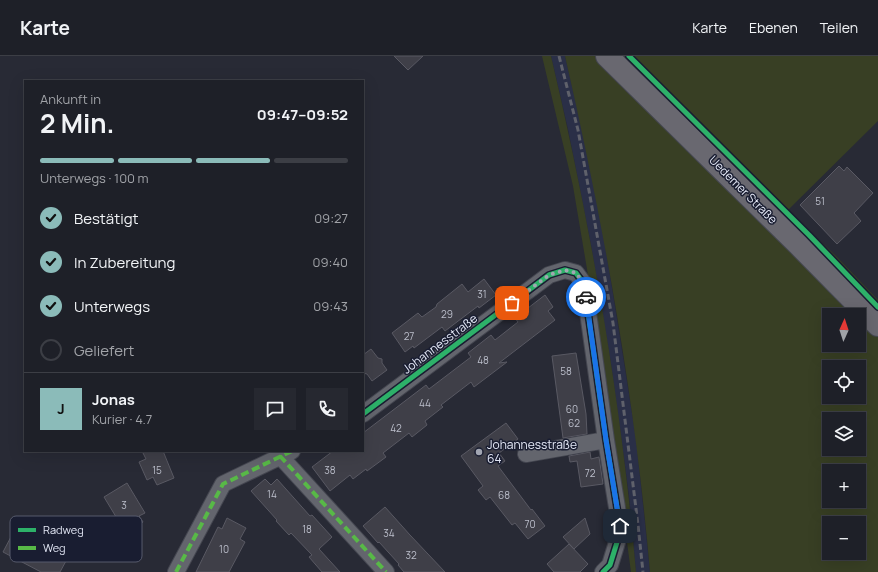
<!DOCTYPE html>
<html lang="de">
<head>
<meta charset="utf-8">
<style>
	body { margin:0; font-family:Manrope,sans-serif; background:#262830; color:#f1f3f6; height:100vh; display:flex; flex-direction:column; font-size:15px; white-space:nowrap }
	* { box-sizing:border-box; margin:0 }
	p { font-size:13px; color:#a1a3a8 }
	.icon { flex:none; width:22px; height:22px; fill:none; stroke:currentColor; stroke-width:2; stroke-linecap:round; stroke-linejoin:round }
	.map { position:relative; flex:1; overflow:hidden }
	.panel { position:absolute; left:24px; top:24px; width:340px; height:372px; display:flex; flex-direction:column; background:#1e2028; border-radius:0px; box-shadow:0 4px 16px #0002,0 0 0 1px #3c3e45 }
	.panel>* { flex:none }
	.needle { width:26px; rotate:3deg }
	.fabs { position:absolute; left:822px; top:252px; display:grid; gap:8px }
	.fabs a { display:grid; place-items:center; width:44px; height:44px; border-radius:0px; background:#1e2028; box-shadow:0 4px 16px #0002,0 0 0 1px #3c3e45; font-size:20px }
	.pin { position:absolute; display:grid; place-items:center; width:34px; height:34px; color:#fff; margin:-17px; border-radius:8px; box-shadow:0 2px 6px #0006 }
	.courier { position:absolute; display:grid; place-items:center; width:40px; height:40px; margin:-20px; border:3px solid #1a73e8; border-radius:50%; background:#fff; color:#222; box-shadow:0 1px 5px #0007 }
	.headline em { font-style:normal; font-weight:700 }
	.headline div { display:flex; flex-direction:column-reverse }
	.headline { display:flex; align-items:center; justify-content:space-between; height:68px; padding:0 16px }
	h1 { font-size:26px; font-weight:700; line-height:30px }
	.bar { display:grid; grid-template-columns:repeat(4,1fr); gap:6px 4px; align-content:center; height:48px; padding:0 16px }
	.bar i { height:5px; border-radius:3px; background:#3c3e45 }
	.bar .selected { background:#8bbbb9 }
	.bar p { grid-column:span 4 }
	.line { display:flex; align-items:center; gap:10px; padding:0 16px; border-top:1px solid #3c3e45 }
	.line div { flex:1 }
	.round { display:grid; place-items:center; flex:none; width:42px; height:42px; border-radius:0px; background:#262830 }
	ol { padding:0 16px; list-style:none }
	li { display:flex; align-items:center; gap:12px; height:44px }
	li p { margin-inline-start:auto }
	li .icon { padding:4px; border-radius:50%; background:#8bbbb9; color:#111; stroke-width:4 }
	li:last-child { color:#a1a3a8 }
	li i { width:22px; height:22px; border:2px solid #3c3e45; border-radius:50% }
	header { display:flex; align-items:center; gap:24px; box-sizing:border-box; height:56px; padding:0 20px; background:#1e2028; border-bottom:1px solid #3c3e45 }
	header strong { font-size:19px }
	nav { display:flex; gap:22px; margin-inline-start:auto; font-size:14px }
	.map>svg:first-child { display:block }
	.built { fill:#2a2f47 }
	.green { fill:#383f24; fill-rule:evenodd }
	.building { fill:#3f3f48; stroke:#595963 }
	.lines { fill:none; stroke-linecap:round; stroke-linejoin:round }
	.street-casing { stroke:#444650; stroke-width:18 }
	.secondary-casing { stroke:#444650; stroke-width:24 }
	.street { stroke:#63656d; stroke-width:16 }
	.secondary { stroke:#696870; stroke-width:22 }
	.rail { stroke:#5f616b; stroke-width:3; stroke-dasharray:6 3; stroke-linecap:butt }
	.quiet { stroke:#58b947; stroke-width:4; stroke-dasharray:8 4; stroke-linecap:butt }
	.cycleway-casing { stroke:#191d31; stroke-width:8 }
	.cycleway { stroke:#2db169; stroke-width:5 }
	.done { stroke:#a2a6b2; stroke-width:4; stroke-dasharray:0 7.2 }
	.route { stroke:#1a73e8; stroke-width:5 }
	.poi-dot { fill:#a2a6b2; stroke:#191d31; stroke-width:1.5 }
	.labels { text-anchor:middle; stroke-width:3; stroke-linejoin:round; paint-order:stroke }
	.number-label { font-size:10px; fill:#bbbeca }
	.street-label { font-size:12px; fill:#e4e8f6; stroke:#191d31 }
	.poi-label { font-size:12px; fill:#e4e8f6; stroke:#191d31; text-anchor:start }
	.key { fill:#191d31; stroke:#565a6c; stroke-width:1 }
	.key-label { font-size:11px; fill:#e4e8f6 }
</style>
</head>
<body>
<header>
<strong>Karte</strong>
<nav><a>Karte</a><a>Ebenen</a><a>Teilen</a></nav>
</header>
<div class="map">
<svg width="878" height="516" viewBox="0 0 878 516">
	<rect width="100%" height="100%" fill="#282a35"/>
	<!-- built -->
	<path class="built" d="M 551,0 L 565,0 L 584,80 L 604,182 L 636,382 L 650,516 L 636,516 L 629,439 L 611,308 L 591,189 L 568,73 Z"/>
	<!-- green -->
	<path class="green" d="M 542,0 L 551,0 C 591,170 621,342 636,516 L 631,516 L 603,308 L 573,130 Z
		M 565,0 L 596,0 L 857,259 L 829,259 L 829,289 L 859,289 L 859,261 L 878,280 L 878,516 L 650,516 C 635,342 604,170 565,0 ZM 829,311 L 859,311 L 859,341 L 829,341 ZM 829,363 L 859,363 L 859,393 L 829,393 ZM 829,415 L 859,415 L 859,445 L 829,445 ZM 829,467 L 859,467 L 859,497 L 829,497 Z
		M 617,0 L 878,0 L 878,65 L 788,154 L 836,200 L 878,244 L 878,256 Z"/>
	<!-- building -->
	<path class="building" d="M 394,0 L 423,0 L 408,14 Z
		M 839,110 L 844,115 L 847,111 L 873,137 L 854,157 L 861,165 L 837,188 L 800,149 Z
		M 484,223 L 496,239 L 479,252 L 478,250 L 445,275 L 442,271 L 414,292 L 413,290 L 405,296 L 392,277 L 418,257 L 422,261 L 436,251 L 437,248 L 462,228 L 468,236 Z
		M 545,239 L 553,251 L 548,255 L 555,264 L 499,307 L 507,306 L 474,331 L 471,326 L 441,349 L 443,351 L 425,365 L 427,369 L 412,381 L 409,377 L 383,397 L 386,401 L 367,415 L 366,413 L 353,423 L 350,419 L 330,435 L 312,411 L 333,395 L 363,395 L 363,377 L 426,329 L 429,333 L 471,301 L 468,297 L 491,279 L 495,284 L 518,266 L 515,262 Z
		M 371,293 L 378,302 L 382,303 L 382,307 L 387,314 L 372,325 L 367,318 L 363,317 L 363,299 Z
		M 576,297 L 586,358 L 587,378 L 563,382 L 552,300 Z
		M 506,367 L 518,383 L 499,397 L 505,405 L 498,410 L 531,454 L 532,453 L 545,470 L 528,483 L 515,467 L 512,469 L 490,441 L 486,444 L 478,434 L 483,430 L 461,400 Z
		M 142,395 L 163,395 L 174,422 L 157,429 L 153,421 L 147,424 L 139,406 L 146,403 Z
		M 590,396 L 591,403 L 599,401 L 603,428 L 581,431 L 577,405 L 570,406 L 569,400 Z
		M 265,423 L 271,429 L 277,423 L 310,460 L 312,459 L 332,481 L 319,493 L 340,516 L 322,516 L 309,501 L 312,499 L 291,477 L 289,479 L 276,465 L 277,464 L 251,435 Z
		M 127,427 L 145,457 L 139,460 L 143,466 L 127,479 L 104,441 Z
		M 385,451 L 410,479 L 445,516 L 404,516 L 398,509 L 399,508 L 379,486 L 378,487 L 363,470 Z
		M 227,462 L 246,472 L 240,483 L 245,486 L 229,516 L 196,516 L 218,471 L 222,473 Z
		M 585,462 L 590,478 L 574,493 L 563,481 Z
		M 66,473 L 79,481 L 60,516 L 41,516 L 3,496 L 13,477 L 20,480 L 23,475 L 36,482 L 40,475 L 60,485 Z
		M 569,488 L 588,508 L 580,516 L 554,516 L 547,508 Z"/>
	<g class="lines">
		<!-- street casing -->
		<g class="street-casing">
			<path id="street" d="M 363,358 L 549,219 L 565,214 L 576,217 L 584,228 L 606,384 L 620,470 L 618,483 L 610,509 L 603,516
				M 526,398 L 606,384
				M 280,400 L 386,516
				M 176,516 L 223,428 L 292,395"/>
		</g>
		<!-- secondary casing -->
		<g class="secondary-casing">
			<path id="secondary" d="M 607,0 L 799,189 L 878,269"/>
		</g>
		<!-- street -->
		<use href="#street" class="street"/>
		<!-- secondary -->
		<use href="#secondary" class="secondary"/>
		<!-- rail -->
		<path class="rail" d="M 559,0 L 578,74 L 613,267 L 638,469 L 643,516"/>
		<!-- quiet -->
		<path class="quiet" d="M 280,400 L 386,516
			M 176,516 L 223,428 L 292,395"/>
		<!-- cycleway casing -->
		<g class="cycleway-casing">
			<path id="cycleway" d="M 629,0 L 809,179 L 878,251
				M 363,358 L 549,219 L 565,214 L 576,217 L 584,228 L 606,384 L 620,470 L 618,483 L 610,509 L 603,516"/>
		</g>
		<!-- cycleway -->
		<use href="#cycleway" class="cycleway"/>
	</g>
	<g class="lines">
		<!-- done -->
		<path class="done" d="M 512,247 L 549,219 L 565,214 L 576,217 L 584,228 L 586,241"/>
		<!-- route -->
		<path class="route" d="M 586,241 L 606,384 L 620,470"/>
	</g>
	<!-- markers -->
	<circle class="poi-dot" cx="479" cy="396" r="4"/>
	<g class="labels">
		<!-- number labels -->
		<g class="number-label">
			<text x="820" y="149">51</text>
			<text x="482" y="242">31</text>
			<text x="447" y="262">29</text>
			<text x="409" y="284">27</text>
			<text x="483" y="308">48</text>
			<text x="566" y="319">58</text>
			<text x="425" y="351">44</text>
			<text x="572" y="357">60</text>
			<text x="574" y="371">62</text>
			<text x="396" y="376">42</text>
			<text x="157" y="418">15</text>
			<text x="330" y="418">38</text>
			<text x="590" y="421">72</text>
			<text x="272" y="442">14</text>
			<text x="504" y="443">68</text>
			<text x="124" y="453">3</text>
			<text x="530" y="472">70</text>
			<text x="307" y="477">18</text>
			<text x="389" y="481">34</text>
			<text x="224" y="497">10</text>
			<text x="411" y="503">32</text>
		</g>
		<!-- street labels -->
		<g class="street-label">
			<text transform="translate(743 134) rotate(45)" y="4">Uedemer Straße</text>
			<text transform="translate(440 288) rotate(-37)" y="4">Johannesstraße</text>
		</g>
		<!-- poi labels -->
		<g class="poi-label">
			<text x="487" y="393">Johannesstraße<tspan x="487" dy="14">64</tspan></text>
		</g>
	</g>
	<!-- legend -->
	<rect x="10" y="460" width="132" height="46" rx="6" class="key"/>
	<rect x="18" y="472" width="18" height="4" fill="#2db169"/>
	<rect x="18" y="490" width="18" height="4" fill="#58b947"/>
	<g class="key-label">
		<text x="43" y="478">Radweg</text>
		<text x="43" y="496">Weg</text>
	</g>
</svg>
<div class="fabs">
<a><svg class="needle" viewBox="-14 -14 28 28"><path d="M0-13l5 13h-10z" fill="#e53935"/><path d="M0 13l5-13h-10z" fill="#a1a3a8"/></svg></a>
<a><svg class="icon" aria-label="locate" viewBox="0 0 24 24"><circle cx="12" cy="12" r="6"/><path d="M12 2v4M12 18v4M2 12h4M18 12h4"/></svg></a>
<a><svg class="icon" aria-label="layers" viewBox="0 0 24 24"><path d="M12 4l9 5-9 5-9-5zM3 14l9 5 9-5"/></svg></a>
<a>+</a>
<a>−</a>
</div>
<div class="pin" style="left:512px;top:247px;background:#ea580c"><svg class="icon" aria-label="bag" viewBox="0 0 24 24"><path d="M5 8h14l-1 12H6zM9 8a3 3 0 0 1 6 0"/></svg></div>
<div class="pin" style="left:620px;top:470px;background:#1f2937"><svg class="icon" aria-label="home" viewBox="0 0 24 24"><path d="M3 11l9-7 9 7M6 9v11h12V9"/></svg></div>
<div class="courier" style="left:586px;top:241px"><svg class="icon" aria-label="car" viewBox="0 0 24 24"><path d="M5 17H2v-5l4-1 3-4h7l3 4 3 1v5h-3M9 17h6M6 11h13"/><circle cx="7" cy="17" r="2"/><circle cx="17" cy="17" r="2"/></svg></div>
<section class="panel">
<div class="headline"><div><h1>2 Min.</h1><p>Ankunft in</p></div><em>09:47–09:52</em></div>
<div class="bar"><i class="selected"></i><i class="selected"></i><i class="selected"></i><i></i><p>Unterwegs · 100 m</p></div>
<ol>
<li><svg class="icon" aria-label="check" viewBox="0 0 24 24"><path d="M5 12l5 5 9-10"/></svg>Bestätigt<p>09:27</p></li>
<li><svg class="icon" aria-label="check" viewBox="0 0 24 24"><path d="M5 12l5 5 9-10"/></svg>In Zubereitung<p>09:40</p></li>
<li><svg class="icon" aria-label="check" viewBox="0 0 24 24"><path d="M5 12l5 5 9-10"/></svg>Unterwegs<p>09:43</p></li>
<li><i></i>Geliefert</li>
</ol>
<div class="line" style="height:72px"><b class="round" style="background:#8bbbb9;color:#111">J</b><div><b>Jonas</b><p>Kurier · 4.7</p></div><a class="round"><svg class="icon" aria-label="chat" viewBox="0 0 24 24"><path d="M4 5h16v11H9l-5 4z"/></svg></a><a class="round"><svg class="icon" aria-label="phone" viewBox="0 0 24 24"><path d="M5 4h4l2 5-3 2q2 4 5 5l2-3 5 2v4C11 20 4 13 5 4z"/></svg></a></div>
</section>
</div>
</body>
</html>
